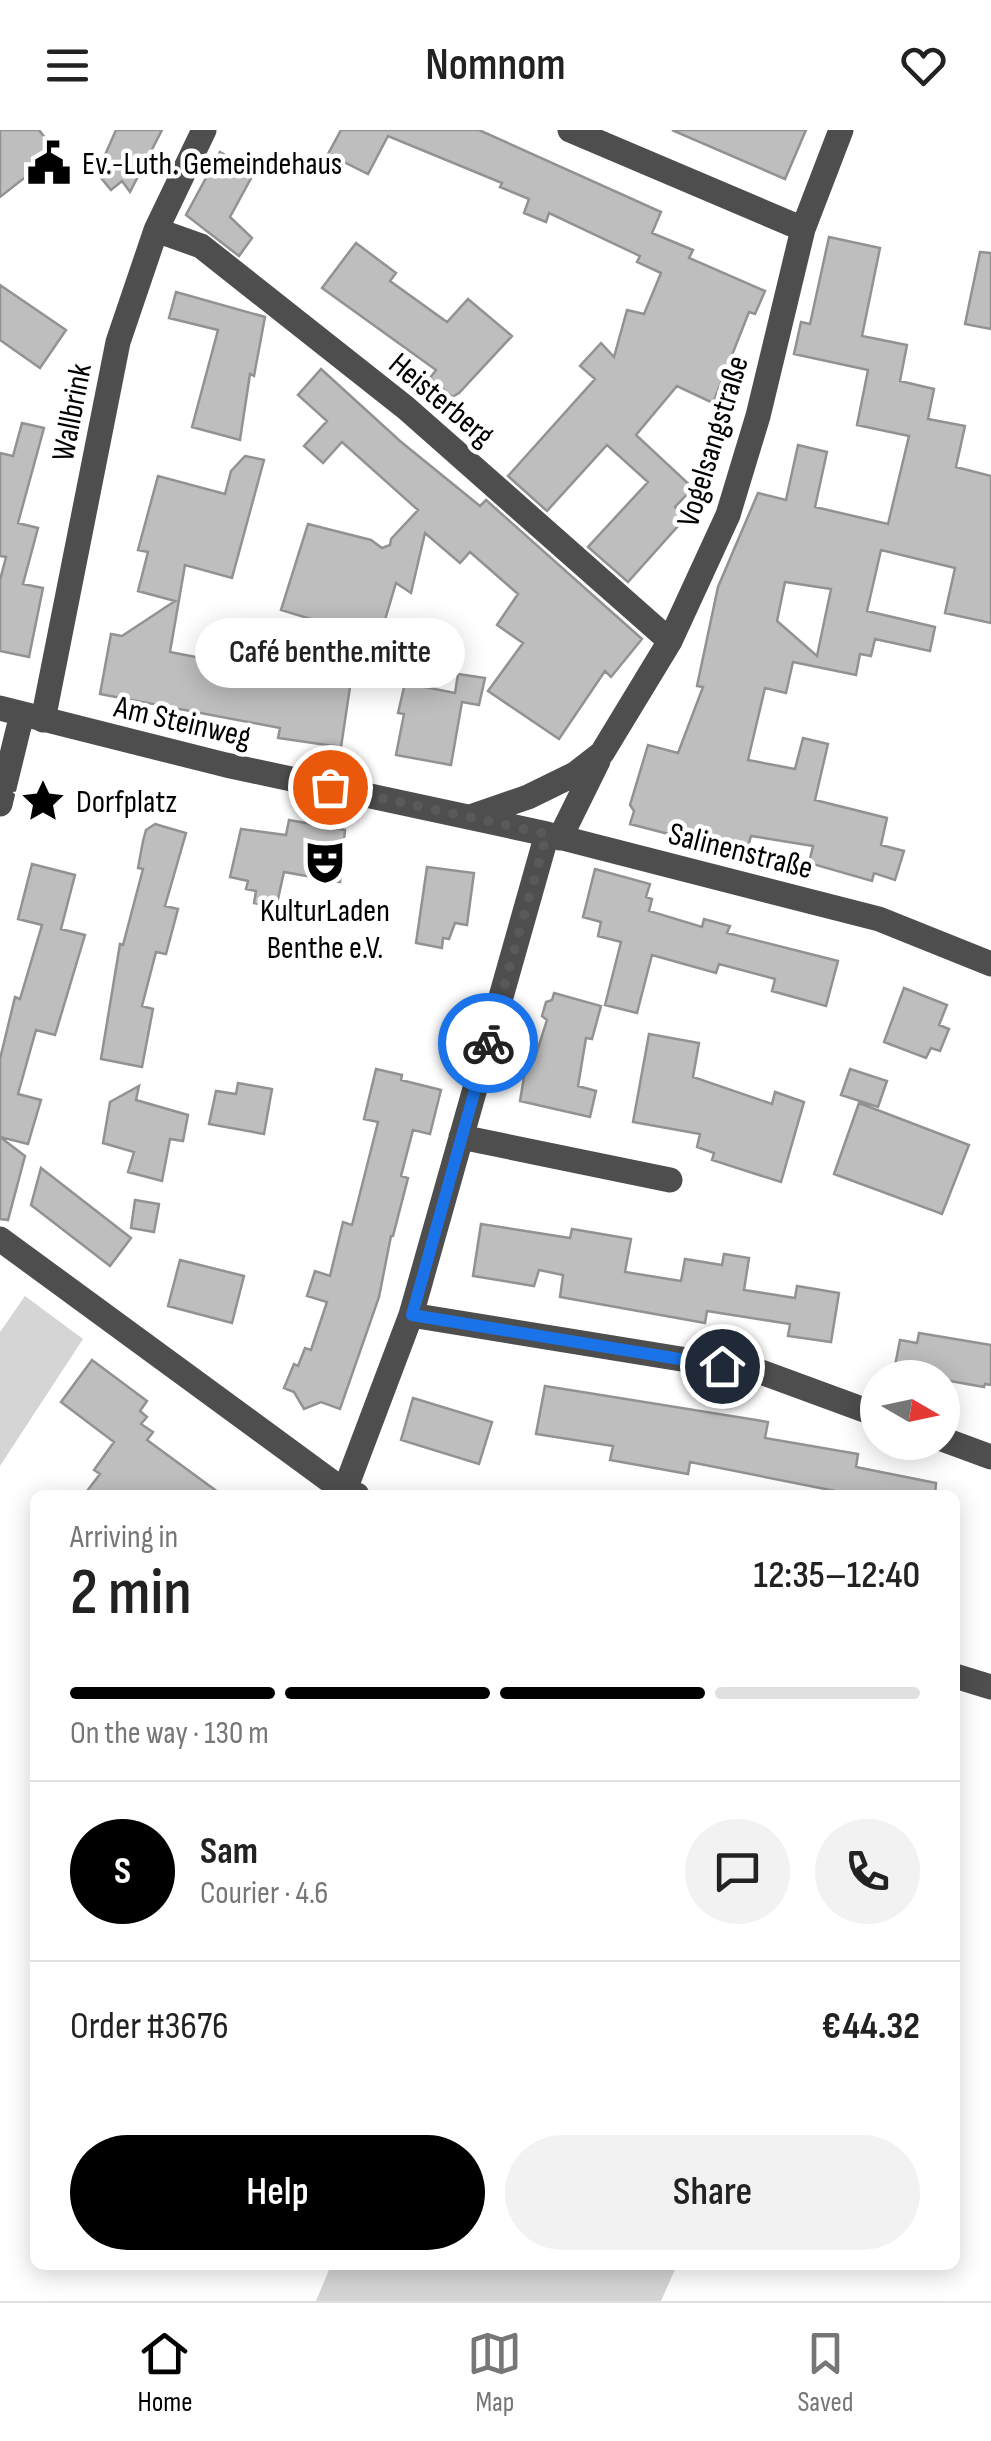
<!DOCTYPE html>
<html lang="en">
<head>
<meta charset="utf-8">
<style>
	body { margin:0; font-family:"Sofia Sans Condensed",sans-serif; background:#f2f2f2; color:#222; height:100vh; display:flex; flex-direction:column; font-size:38px; white-space:nowrap }
	* { box-sizing:border-box; margin:0 }
	p { font-size:32px; color:#767676 }
	.icon { flex:none; width:55px; height:55px; fill:none; stroke:currentColor; stroke-width:2; stroke-linecap:round; stroke-linejoin:round }
	.map { position:relative; flex:1; overflow:hidden }
	.panel { position:absolute; left:30px; top:1360px; width:930px; height:780px; display:flex; flex-direction:column; background:#fff; border-radius:15px; box-shadow:0 5px 25px #0003 }
	.panel>* { flex:none }
	.needle { width:65px; rotate:99deg }
	.fabs { position:absolute; left:860px; top:1230px; display:grid; gap:20px }
	.fabs a { display:grid; place-items:center; width:100px; height:100px; border-radius:50%; background:#fff; box-shadow:0 5px 25px #0003; font-size:50px }
	.pin { position:absolute; display:grid; place-items:center; width:85px; height:85px; color:#fff; margin:-42px; border:5px solid #fff; border-radius:50%; box-shadow:0 2px 10px #0007 }
	.courier { position:absolute; display:grid; place-items:center; width:100px; height:100px; margin:-50px; border:8px solid #1a73e8; border-radius:50%; background:#fff; color:#222; box-shadow:0 2px 12px #0007 }
	.bubble { position:absolute; height:70px; border-radius:35px; background:#fff; box-shadow:0 5px 25px #0003; font-size:32px; font-weight:600; line-height:70px; text-align:center }
	.head em { font-style:normal; font-weight:600 }
	.head div { display:flex; flex-direction:column-reverse }
	.head { display:flex; align-items:center; justify-content:space-between; height:170px; padding:0 40px }
	h1 { font-size:65px; font-weight:600; line-height:75px }
	.bar { display:grid; grid-template-columns:repeat(4,1fr); gap:15px 10px; align-content:center; height:120px; padding:0 40px }
	.bar i { height:12px; border-radius:8px; background:#e0e0e0 }
	.bar .active { background:#000 }
	.bar p { grid-column:span 4 }
	.line { display:flex; align-items:center; gap:25px; padding:0 40px; border-top:2px solid #e0e0e0 }
	.line div { flex:1 }
	.round { display:grid; place-items:center; flex:none; width:105px; height:105px; border-radius:52px; background:#f2f2f2 }
	.cta { display:flex; gap:20px; margin-top:auto; padding:20px 40px }
	.cta a { flex:1; height:115px; border-radius:60px; background:#000; color:#fff; font-size:40px; font-weight:600; line-height:115px; text-align:center }
	.cta a+a { background:#f2f2f2; color:#222 }
	header { display:flex; justify-content:space-between; align-items:center; height:130px; padding:0 40px; background:#fff; font-size:45px; font-weight:600 }
	.tab-bar { display:flex; justify-content:space-around; align-items:center; height:140px; border-top:2px solid #e0e0e0; background:#fff; font-size:28px; color:#767676 }
	.tab-bar a { display:grid; justify-items:center; gap:5px }
	.tab-bar .active { color:#000 }
	.map>svg:first-child { display:block }
	.green { fill:#d5d5d5 }
	.building { fill:#bebebe; stroke:#929292; stroke-width:2.5; fill-rule:evenodd }
	.lines { fill:none; stroke-linecap:round; stroke-linejoin:round }
	.minor { stroke:#4e4e4e; stroke-width:25 }
	.done { stroke:#595959; stroke-width:10; stroke-dasharray:0 18 }
	.route { stroke:#1a73e8; stroke-width:12 }
	.labels { text-anchor:middle; stroke-width:9; stroke-linejoin:round; paint-order:stroke }
	.poi-label { font-size:32px; fill:#000; stroke:#fff; text-anchor:start }
	.street-label { font-size:32px; fill:#000; stroke:#fff }
</style>
</head>
<body>
<header><svg class="icon" aria-label="menu" viewBox="0 0 24 24"><path d="M4 6h16M4 12h16M4 18h16"/></svg>Nomnom<svg class="icon" aria-label="heart" viewBox="0 0 24 24"><path d="M12 20l-8-8c-3-5 5-10 8-4 3-6 11-1 8 4z"/></svg></header>
<div class="map">
<svg width="991" height="2171" viewBox="0 0 991 2171">
	<rect width="100%" height="100%" fill="#fff"/>
	<!-- green -->
	<path class="green" d="M 25,1166 L 83,1209 L 0,1336 L 0,1202 Z
		M 331,2135 L 677,2135 L 661,2171 L 316,2171 Z"/>
	<!-- building -->
	<path class="building" d="M 0,0 L 39,0 L 66,35 L 47,50 L 37,38 L 0,67 Z
		M 116,0 L 162,0 L 130,62 L 122,51 L 111,60 L 97,43 Z
		M 341,0 L 479,0 L 661,82 L 652,103 L 693,120 L 689,128 L 765,161 L 755,184 L 749,182 L 713,273 L 677,256 L 636,305 L 693,358 L 675,377 L 686,387 L 628,452 L 588,417 L 648,352 L 607,315 L 547,381 L 508,346 L 595,249 L 580,236 L 601,213 L 614,227 L 627,180 L 644,184 L 661,143 L 637,132 L 640,126 L 549,83 L 546,92 L 524,83 L 529,69 L 500,57 L 502,53 L 388,6 L 368,44 L 328,24 Z
		M 672,0 L 806,0 L 785,49 Z
		M 220,22 L 255,41 L 230,87 L 252,108 L 239,126 L 186,85 Z
		M 829,107 L 880,118 L 862,206 L 907,215 L 900,251 L 934,259 L 928,289 L 965,296 L 956,337 L 991,346 L 991,493 L 945,483 L 955,438 L 881,420 L 867,481 L 935,497 L 930,521 L 875,509 L 871,526 L 860,524 L 856,545 L 793,532 L 786,563 L 765,558 L 748,630 L 795,639 L 803,608 L 828,614 L 815,670 L 887,688 L 881,715 L 904,721 L 895,750 L 874,743 L 872,751 L 809,733 L 813,716 L 751,706 L 746,724 L 630,694 L 634,681 L 630,675 L 648,615 L 678,623 L 703,557 L 697,556 L 718,457 L 758,363 L 786,370 L 798,315 L 827,322 L 815,377 L 888,394 L 909,306 L 857,295 L 868,240 L 794,224 L 801,192 L 810,194 ZM 785,452 L 831,459 L 817,526 L 777,491 Z
		M 356,113 L 396,143 L 390,151 L 447,192 L 468,169 L 512,206 L 459,263 L 452,267 L 430,248 L 436,240 L 322,158 Z
		M 980,122 L 991,123 L 991,199 L 965,194 Z
		M 0,155 L 66,200 L 40,238 L 0,210 Z
		M 176,162 L 265,187 L 254,246 L 250,244 L 240,310 L 192,297 L 218,200 L 169,188 Z
		M 321,239 L 400,311 L 480,376 L 486,370 L 642,509 L 611,547 L 605,541 L 559,609 L 488,561 L 523,513 L 497,495 L 518,464 L 470,422 L 460,433 L 425,403 L 411,463 L 396,453 L 379,510 L 281,480 L 308,394 L 371,410 L 382,418 L 390,415 L 391,409 L 418,380 L 342,312 L 323,333 L 304,316 L 327,291 L 298,265 Z
		M 22,293 L 44,298 L 18,393 L 38,398 L 23,454 L 43,458 L 29,527 L 0,521 L 0,450 L 6,427 L 0,426 L 0,323 L 13,326 Z
		M 245,326 L 264,330 L 232,448 L 185,435 L 170,522 L 350,557 L 341,617 L 278,608 L 280,598 L 100,564 L 111,504 L 122,506 L 175,471 L 138,461 L 148,422 L 138,420 L 158,346 L 225,364 L 231,341 Z
		M 458,544 L 485,548 L 479,575 L 462,572 L 451,635 L 396,625 L 404,584 L 398,583 L 405,553 L 455,563 Z
		M 289,690 L 345,700 L 340,752 L 284,742 L 276,778 L 254,773 L 256,761 L 246,759 L 248,751 L 230,747 L 241,699 L 286,705 Z
		M 155,694 L 186,703 L 165,776 L 178,779 L 166,824 L 156,822 L 142,876 L 153,879 L 142,937 L 101,929 L 120,814 L 123,815 L 143,739 L 138,738 L 143,711 L 146,700 Z
		M 32,734 L 75,745 L 61,799 L 85,805 L 55,905 L 36,900 L 18,964 L 41,970 L 28,1014 L 0,1007 L 0,929 L 15,867 L 20,869 L 42,795 L 18,789 Z
		M 427,737 L 474,743 L 467,795 L 455,793 L 449,809 L 443,808 L 442,818 L 416,813 Z
		M 595,739 L 650,754 L 646,767 L 652,769 L 649,781 L 702,797 L 704,789 L 730,796 L 727,803 L 838,831 L 826,876 L 772,861 L 775,849 L 719,834 L 716,843 L 652,825 L 637,883 L 605,875 L 621,812 L 598,806 L 601,792 L 583,787 Z
		M 904,858 L 947,875 L 939,895 L 949,899 L 940,921 L 931,918 L 926,928 L 884,912 Z
		M 554,863 L 601,876 L 592,909 L 586,908 L 578,956 L 596,961 L 590,987 L 520,971 L 527,929 L 534,931 L 547,890 L 542,886 L 546,872 L 552,870 Z
		M 649,904 L 699,913 L 693,947 L 772,974 L 775,962 L 804,972 L 781,1052 L 712,1030 L 714,1023 L 697,1017 L 700,1004 L 633,992 Z
		M 376,939 L 402,945 L 401,950 L 441,960 L 430,1004 L 413,1000 L 401,1046 L 408,1048 L 393,1106 L 391,1106 L 379,1167 L 340,1279 L 321,1272 L 304,1279 L 294,1262 L 284,1258 L 294,1234 L 298,1236 L 305,1218 L 311,1220 L 327,1172 L 307,1166 L 315,1141 L 330,1146 L 343,1092 L 352,1095 L 378,992 L 364,989 Z
		M 850,939 L 887,951 L 878,977 L 841,965 Z
		M 238,953 L 272,959 L 264,1004 L 209,994 L 216,961 L 236,964 Z
		M 139,956 L 136,970 L 188,985 L 183,1011 L 170,1009 L 162,1051 L 128,1042 L 134,1022 L 103,1013 L 110,972 Z
		M 859,973 L 969,1015 L 942,1084 L 834,1044 Z
		M 0,1007 L 25,1026 L 8,1090 L 0,1089 Z
		M 41,1038 L 131,1108 L 110,1136 L 31,1075 Z
		M 135,1070 L 159,1074 L 154,1102 L 131,1098 Z
		M 481,1094 L 570,1108 L 572,1099 L 631,1109 L 625,1142 L 681,1151 L 685,1129 L 722,1135 L 724,1124 L 749,1128 L 744,1160 L 795,1168 L 797,1156 L 839,1163 L 831,1212 L 788,1206 L 790,1194 L 707,1181 L 705,1193 L 560,1167 L 563,1145 L 539,1140 L 534,1156 L 473,1146 Z
		M 180,1130 L 244,1146 L 232,1193 L 168,1176 Z
		M 919,1203 L 991,1215 L 991,1255 L 985,1254 L 984,1257 L 894,1241 L 900,1210 L 917,1213 Z
		M 92,1230 L 147,1271 L 140,1281 L 147,1287 L 141,1294 L 153,1302 L 147,1310 L 222,1365 L 84,1365 L 100,1344 L 94,1340 L 114,1312 L 61,1272 Z
		M 545,1256 L 768,1292 L 765,1308 L 858,1324 L 856,1337 L 936,1353 L 935,1365 L 855,1365 L 690,1332 L 688,1344 L 610,1330 L 613,1316 L 536,1304 Z
		M 413,1268 L 492,1292 L 479,1334 L 401,1310 Z"/>
	<g class="lines">
		<!-- minor -->
		<path class="minor" d="M 570,0 L 803,99
			M 156,100 L 201,116 L 406,278 L 670,511
			M 0,578 L 226,635 L 547,704 L 879,789 L 991,834
			M 43,590 L 118,212 L 156,100 L 204,0
			M 0,674 L 22,584
			M 470,687 L 528,667 L 575,644 L 602,623 L 670,511 L 728,385 L 758,286 L 803,99 L 841,0
			M 560,708 L 598,631
			M 461,1007 L 670,1050
			M 0,1109 L 344,1361 L 357,1365
			M 411,1185 L 761,1242 L 878,1285
			M 942,1309 L 991,1327
			M 343,1365 L 411,1185 L 547,704
			M 955,1546 L 991,1557"/>
	</g>
	<g class="lines">
		<!-- done -->
		<path class="done" d="M 330,657 L 547,704 L 488,913"/>
		<!-- route -->
		<path class="route" d="M 488,913 L 412,1185 L 722,1236"/>
	</g>
	<!-- icons -->
	<defs>
		<g id="civic-bare" transform="scale(3.45)"><path d="M-.6-6.5H3V-4.5H.6V-3L4-1V1h2V6H-6V1h2V-1L-.6-3ZM-1.2 2.5V6h2.4V2.5Z" fill="#000" stroke="#fff" stroke-width="2.5" paint-order="stroke"/></g>
		<g id="sight-bare" transform="scale(3.45)"><path d="M0-6L1.8-2.2L6-1.7L2.9 1.2L3.7 5.4L0 3.3L-3.7 5.4L-2.9 1.2L-6-1.7L-1.8-2.2Z" fill="#000" stroke="#fff" stroke-width="2.5" paint-order="stroke"/></g>
		<g id="theatre-bare" transform="scale(3.45)"><path d="M-5-5.5Q0-4 5-5.5V0Q5 5 0 6Q-5 5-5 0ZM-3.3-2.5H-1v1.5H-3.3ZM1-2.5H3.3v1.5H1ZM-2.8 1Q0 5.5 2.8 1Z" fill="#000" stroke="#fff" stroke-width="2.5" paint-order="stroke"/></g>
	</defs>
	<g fill-rule="evenodd">
		<use href="#civic-bare" x="49" y="33"/>
		<use href="#sight-bare" x="43" y="671"/>
		<use href="#theatre-bare" x="325" y="732"/>
	</g>
	<g class="labels">
		<!-- poi labels -->
		<g class="poi-label">
			<text x="82" y="44">Ev.-Luth. Gemeindehaus</text>
			<text x="76" y="682">Dorfplatz</text>
			<text x="325" y="791" text-anchor="middle">KulturLaden<tspan x="325" dy="37">Benthe e.V.</tspan></text>
		</g>
		<!-- street labels -->
		<g class="street-label">
			<text transform="translate(442 269) rotate(40)" y="11">Heisterberg</text>
			<text transform="translate(71 282) rotate(-79)" y="11">Wallbrink</text>
			<text transform="translate(712 311) rotate(-73)" y="11">Vogelsangstraße</text>
			<text transform="translate(183 591) rotate(13)" y="11">Am Steinweg</text>
			<text transform="translate(741 720) rotate(14)" y="11">Salinenstraße</text>
		</g>
	</g>
</svg>
<div class="fabs">
<a><svg class="needle" viewBox="-14 -14 28 28"><path d="M0-13l5 13h-10z" fill="#e53935"/><path d="M0 13l5-13h-10z" fill="#767676"/></svg></a>
</div>
<div class="pin" style="left:330px;top:657px;background:#ea580c"><svg class="icon" aria-label="bag" viewBox="0 0 24 24"><path d="M5 8h14l-1 12H6zM9 8a3 3 0 0 1 6 0"/></svg></div>
<div class="pin" style="left:722px;top:1236px;background:#1f2937"><svg class="icon" aria-label="home" viewBox="0 0 24 24"><path d="M3 11l9-7 9 7M6 9v11h12V9"/></svg></div>
<div class="courier" style="left:488px;top:913px"><svg class="icon" aria-label="bike" viewBox="0 0 24 24"><circle cx="6" cy="16" r="4"/><circle cx="18" cy="16" r="4"/><path d="M6 16l4-8h5l3 8M10 8l3 8H6M13 5h3"/></svg></div>
<div class="bubble" style="left:195px;top:488px;width:270px">Café benthe.mitte</div>
<section class="panel">
<div class="head"><div><h1>2 min</h1><p>Arriving in</p></div><em>12:35–12:40</em></div>
<div class="bar"><i class="active"></i><i class="active"></i><i class="active"></i><i></i><p>On the way · 130 m</p></div>
<div class="line" style="height:180px"><b class="round" style="background:#000;color:#fff">S</b><div><b>Sam</b><p>Courier · 4.6</p></div><a class="round"><svg class="icon" aria-label="chat" viewBox="0 0 24 24"><path d="M4 5h16v11H9l-5 4z"/></svg></a><a class="round"><svg class="icon" aria-label="phone" viewBox="0 0 24 24"><path d="M5 4h4l2 5-3 2q2 4 5 5l2-3 5 2v4C11 20 4 13 5 4z"/></svg></a></div>
<div class="line" style="height:130px"><div>Order #3676</div><b>€44.32</b></div>
<div class="cta"><a>Help</a><a>Share</a></div>
</section>
</div>
<nav class="tab-bar">
<a class="active"><svg class="icon" aria-label="home" viewBox="0 0 24 24"><path d="M3 11l9-7 9 7M6 9v11h12V9"/></svg>Home</a>
<a><svg class="icon" aria-label="map" viewBox="0 0 24 24"><path d="M3 6l6-2 6 2 6-2v14l-6 2-6-2-6 2zM9 4v14M15 6v14"/></svg>Map</a>
<a><svg class="icon" aria-label="saved" viewBox="0 0 24 24"><path d="M7 4h10v16l-5-4-5 4z"/></svg>Saved</a>
</nav>
</body>
</html>
